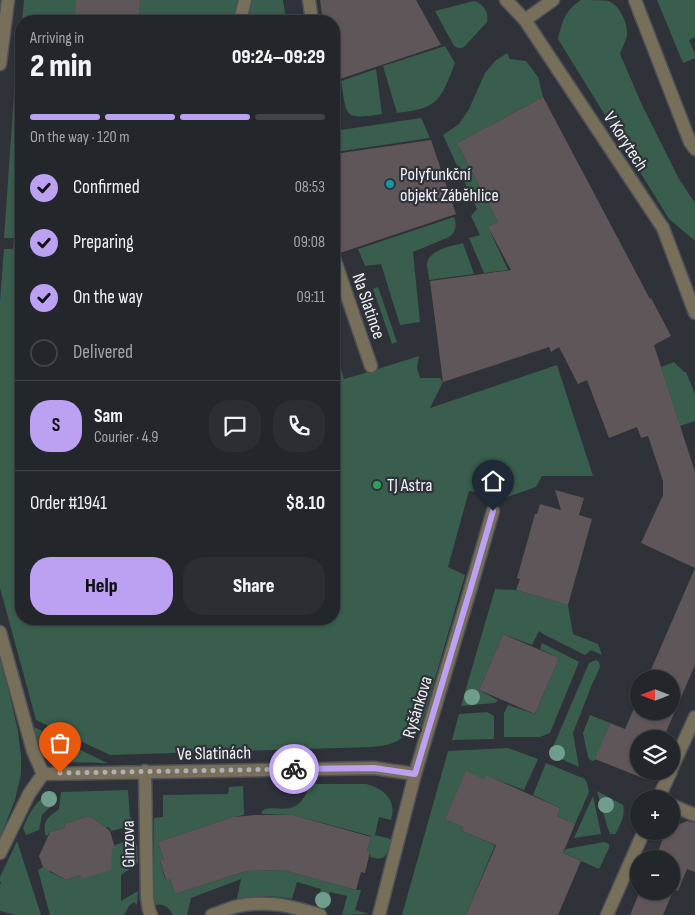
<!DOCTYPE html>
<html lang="en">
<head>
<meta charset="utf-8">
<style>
	body { margin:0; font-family:"Sofia Sans Condensed",sans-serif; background:#2b2e33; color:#f1f3f6; height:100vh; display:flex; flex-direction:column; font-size:19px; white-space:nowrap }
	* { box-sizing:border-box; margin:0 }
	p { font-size:16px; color:#a3a5a9 }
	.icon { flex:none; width:28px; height:28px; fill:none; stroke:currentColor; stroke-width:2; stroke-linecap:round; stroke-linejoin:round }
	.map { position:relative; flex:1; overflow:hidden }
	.details { position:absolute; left:15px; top:15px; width:325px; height:610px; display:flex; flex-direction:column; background:#23262b; border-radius:20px; box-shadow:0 1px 4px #0004,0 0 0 1px #404347 }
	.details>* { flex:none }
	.needle { width:32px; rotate:270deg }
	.buttons { position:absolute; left:630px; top:670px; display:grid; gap:10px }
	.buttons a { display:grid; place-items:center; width:50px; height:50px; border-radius:50%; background:#23262b; box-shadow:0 1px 4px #0004,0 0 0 1px #404347; font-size:25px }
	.pin { position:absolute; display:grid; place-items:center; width:42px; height:42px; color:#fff; margin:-51px -21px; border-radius:50% 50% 50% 0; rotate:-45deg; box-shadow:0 0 5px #0007 }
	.pin .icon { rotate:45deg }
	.courier { position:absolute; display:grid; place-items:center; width:50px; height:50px; margin:-25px; border:4px solid #bca0f2; border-radius:50%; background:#fff; color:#222; box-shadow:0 1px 6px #0007 }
	.headline em { font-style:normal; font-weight:800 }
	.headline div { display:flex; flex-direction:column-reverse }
	.headline { display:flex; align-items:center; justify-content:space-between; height:85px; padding:0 15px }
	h1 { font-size:32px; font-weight:800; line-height:38px }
	.bar { display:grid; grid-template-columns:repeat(4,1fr); gap:8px 5px; align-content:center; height:60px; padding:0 15px }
	.bar i { height:6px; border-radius:4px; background:#404347 }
	.bar .selected { background:#bca0f2 }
	.bar p { grid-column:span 4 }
	.line { display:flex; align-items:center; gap:12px; padding:0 15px; border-top:1px solid #404347 }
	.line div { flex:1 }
	.round { display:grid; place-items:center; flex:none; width:52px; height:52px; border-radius:20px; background:#2b2e33 }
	ol { padding:0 15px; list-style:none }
	li { display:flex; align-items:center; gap:15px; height:55px }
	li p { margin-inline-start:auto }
	li .icon { padding:5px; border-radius:50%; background:#bca0f2; color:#111; stroke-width:4 }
	li:last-child { color:#a3a5a9 }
	li i { width:28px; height:28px; border:2px solid #404347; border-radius:50% }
	.primary-button { display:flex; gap:10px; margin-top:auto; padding:10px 15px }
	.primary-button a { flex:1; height:58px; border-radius:20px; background:#bca0f2; color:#111; font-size:20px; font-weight:800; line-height:58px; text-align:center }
	.primary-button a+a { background:#2b2e33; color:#f1f3f6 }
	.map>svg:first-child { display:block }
	.green { fill:#395e4d }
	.building { fill:#5f565a }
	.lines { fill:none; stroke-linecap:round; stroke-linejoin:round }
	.minor-casing { stroke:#4e5158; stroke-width:15 }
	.minor { stroke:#776f5a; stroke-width:12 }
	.tree { fill:#6f9f8c }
	.done { stroke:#aeb0b6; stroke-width:5; stroke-dasharray:0 9 }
	.route { stroke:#bca0f2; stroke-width:6 }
	.culture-dot { fill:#0f9aa8; stroke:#2f3239; stroke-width:2 }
	.leisure-dot { fill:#2e9e5b; stroke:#2f3239; stroke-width:2 }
	.labels { text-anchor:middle; stroke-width:4.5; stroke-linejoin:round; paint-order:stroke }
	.street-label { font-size:18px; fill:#f2f4f9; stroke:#2f3239 }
	.poi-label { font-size:18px; fill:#f2f4f9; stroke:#2f3239; text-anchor:start }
</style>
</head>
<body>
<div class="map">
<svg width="695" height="915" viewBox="0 0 695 915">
	<rect width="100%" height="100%" fill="#2f3239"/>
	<!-- green -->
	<path class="green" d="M 24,0 L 283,0 L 286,21 L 22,21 Z
		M 581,0 C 588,0 601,0 609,1 C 620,6 628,23 627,35 C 626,41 622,48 620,54 L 642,105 L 679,179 L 695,203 L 695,241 L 669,219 L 558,39 C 562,22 565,10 581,0 Z
		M 657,0 L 695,0 L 695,37 L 689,40 L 695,54 L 695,58 L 683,63 Z
		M 475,1 C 484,5 489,12 487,22 L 464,47 C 460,49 457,48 454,46 L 435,11 L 470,2 Z
		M 21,23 L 21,619 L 334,619 L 334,344 L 344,379 L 365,373 L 419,356 L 417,368 L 420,378 L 440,378 L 443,382 L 430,408 L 557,365 L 593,476 L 542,476 L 536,487 L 507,497 L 469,491 L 448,567 L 465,575 L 425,713 L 419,730 L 412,727 C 401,743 390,745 372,747 L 110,755 L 36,720 L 0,588 L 0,301 L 4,249 L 13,249 L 14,238 L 4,238 L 16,65 Z
		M 445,46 L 455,63 C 440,101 439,108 397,113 L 383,66 Z
		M 507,53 L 510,59 L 526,61 L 538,77 L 543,97 L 457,143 L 498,222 L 488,227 L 508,270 L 484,273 L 469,238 L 480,235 L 471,216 L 477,209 L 443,135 L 459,124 L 469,109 L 485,73 L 495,61 Z
		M 376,69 L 382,114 C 343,120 347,117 341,81 Z
		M 421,118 L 430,138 L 336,152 L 341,130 Z
		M 454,217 C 457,225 456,232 449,237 L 413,252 L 420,322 L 400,325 L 381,264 L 365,266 L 358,249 Z
		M 463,243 L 474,274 L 429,280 C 429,275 427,269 427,264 C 428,250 452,246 463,243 Z
		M 378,287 L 397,342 L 392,344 L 373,289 Z
		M 674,362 L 684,372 L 686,372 L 695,394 L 695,421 L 680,426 L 661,367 Z
		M 495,589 L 516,590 L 568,605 L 573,634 L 598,644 L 602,655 L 591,650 L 585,655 L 543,634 L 539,631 L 532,645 L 503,634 L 479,690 L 498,700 L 495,703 L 461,706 Z
		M 542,643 L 579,662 L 550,733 L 540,737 L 504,737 L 504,713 L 508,705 L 535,714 L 559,658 L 540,649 Z
		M 0,653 L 18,731 L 21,756 L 21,774 L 15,800 L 0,838 Z
		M 596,660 L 599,662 L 600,667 L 591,687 L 573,733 L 579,767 L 550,754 L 589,663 Z
		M 487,712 L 494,716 L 494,739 L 452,740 L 459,714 Z
		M 590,715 L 610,723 L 595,760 L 593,761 L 590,760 L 588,757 L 583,733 Z
		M 30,725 L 107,763 C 70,762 43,768 30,725 Z
		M 508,748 L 538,759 L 524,790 L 486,776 L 484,779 L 466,772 L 445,819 L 463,827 L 462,831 L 495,845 L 466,915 L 402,915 L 448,751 Z
		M 546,763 L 585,779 L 587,783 L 589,792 L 575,824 L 557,816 L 560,808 L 533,795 Z
		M 310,784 L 366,784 C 384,789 397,799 391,820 L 379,817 L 375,835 L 391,839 C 387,854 388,862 370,857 L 370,852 L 367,851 L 371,836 L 293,815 L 262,814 L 262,811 L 265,809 C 273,807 282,810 290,808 C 301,806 307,794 310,784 Z
		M 243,786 L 244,815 L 233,817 L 158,842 L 164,860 L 160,861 L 165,879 L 170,878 L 175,894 L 246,871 L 283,870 L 356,890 L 361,890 L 355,910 L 369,914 L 342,915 L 347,896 L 330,892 L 325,910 L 317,906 L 321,889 L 297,882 L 292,899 C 268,895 259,895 236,903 L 241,879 L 191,898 L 187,915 L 173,915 C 168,906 164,903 154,905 L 154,818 L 163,817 L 163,795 L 228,794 L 229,787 Z
		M 128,790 L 130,817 L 135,822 L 131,826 L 111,831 L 109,827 L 106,828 L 90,816 L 64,824 L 65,828 L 50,832 L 47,836 L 45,834 C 43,819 49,817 59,809 L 61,792 Z
		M 597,791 L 623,805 C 626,814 620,826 615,834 L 610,834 L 608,829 Z
		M 55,792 C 55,807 51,805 42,815 L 39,830 L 26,835 L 23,828 C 30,812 37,797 55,792 Z
		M 593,796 L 601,834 L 574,838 Z
		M 17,841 L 41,915 L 16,915 L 0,911 L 0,885 L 1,882 L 0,881 L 0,877 Z
		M 127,841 L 132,841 L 137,845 L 138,863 L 121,875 L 121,901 L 138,891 L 137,905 L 134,902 L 129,906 L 124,915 L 50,915 L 38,870 L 43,867 L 49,868 L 50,872 L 66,880 L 80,875 L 81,878 L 112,849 L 115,848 L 115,845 Z
		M 604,842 L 609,844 L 609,848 L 599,869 L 563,853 L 566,849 Z"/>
	<!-- building -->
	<path class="building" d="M 76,0 L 139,0 L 139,21 L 75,21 Z
		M 320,0 L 416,0 L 441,45 L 334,81 L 334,21 L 323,21 Z
		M 543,97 L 650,299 L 651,298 L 671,336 L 654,345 L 695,472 L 695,568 L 641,543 L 663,495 L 663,481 L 648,436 L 641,438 L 637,427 L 609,438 L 587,380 L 578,384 L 559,347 L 551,352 L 549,347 L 443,382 L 430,281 L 511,270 L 488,227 L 498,222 L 457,143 Z
		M 431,140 L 456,214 L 340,253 L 334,250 L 334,154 Z
		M 555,490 L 584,498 L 579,515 L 592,519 L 568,605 L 516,590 L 520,579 L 517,578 L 535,514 L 537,514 L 540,504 L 561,510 Z
		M 695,568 L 695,665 L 663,739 L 639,739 L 639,771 L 649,771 L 645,779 L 595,759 L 610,723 L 625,729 L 639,697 L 639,711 L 671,711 L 671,679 L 647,679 Z
		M 503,634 L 559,658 L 535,714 L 479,690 Z
		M 466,771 L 484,779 L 486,775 L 560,808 L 557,816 L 575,824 L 563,853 L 581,861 L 558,915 L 466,915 L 496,845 L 462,831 L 463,827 L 445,819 Z
		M 256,815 L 293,815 L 371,837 L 367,851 L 370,852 L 365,873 L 361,872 L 356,890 L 283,870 L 246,871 L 175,894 L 170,878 L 166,880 L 160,860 L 164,860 L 158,842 L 233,817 Z
		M 90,816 L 110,831 L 115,848 L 112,849 L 111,870 L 81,879 L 80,875 L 66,880 L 43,867 L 39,856 L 50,832 L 65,828 L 64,824 Z
		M 687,821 L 695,823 L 695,872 L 687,869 L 678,891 L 674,889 L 663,915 L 630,915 L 640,891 L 671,891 L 671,859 L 655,859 L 666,831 L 671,831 L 671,828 Z"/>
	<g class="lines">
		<!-- minor casing -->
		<g class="minor-casing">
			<path id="minor" d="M 309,0 L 312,21
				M 506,0 L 525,20 L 663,228 L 695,313
				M 635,0 L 690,142 L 695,149
				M 525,20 L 553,0
				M 240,21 L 245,0
				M 0,64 L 8,0
				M 334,258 L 371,366
				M 0,632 L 33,751 L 43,774
				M 671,770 L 695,717
				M 145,771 L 147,898 L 149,910 L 151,915
				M 43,774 L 374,768 L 415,774
				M 658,799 L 671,771
				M 671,805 L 695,815
				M 0,853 L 29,794 L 43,774
				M 212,915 C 221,912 230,908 238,906 C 269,900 291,906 320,915
				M 379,915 L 415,774 L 471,587 L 493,511
				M 607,915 L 644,831"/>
		</g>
		<!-- minor -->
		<use href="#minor" class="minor"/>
	</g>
	<!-- trees -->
	<g class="tree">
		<circle cx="472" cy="697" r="8"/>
		<circle cx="557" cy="753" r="8"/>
		<circle cx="49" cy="799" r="8"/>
		<circle cx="606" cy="805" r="8"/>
		<circle cx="323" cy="900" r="8"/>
	</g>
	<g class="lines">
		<!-- done -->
		<path class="done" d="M 60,773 L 294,769"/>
		<!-- route -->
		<path class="route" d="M 294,769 L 374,768 L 415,774 L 471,587 L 493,511"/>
	</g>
	<!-- markers -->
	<circle class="culture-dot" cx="390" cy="184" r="5"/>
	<circle class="leisure-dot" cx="377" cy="485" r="5"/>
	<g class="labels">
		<!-- street labels -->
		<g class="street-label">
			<text transform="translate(626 141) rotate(57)" y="6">V Korytech</text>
			<text transform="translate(369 306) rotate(71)" y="6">Na Slatince</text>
			<text transform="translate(417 707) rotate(-73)" y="6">Ryšánkova</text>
			<text transform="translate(214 753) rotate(-1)" y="6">Ve Slatinách</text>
			<text transform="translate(128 844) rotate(-91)" y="6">Ginzova</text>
		</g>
		<!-- poi labels -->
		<g class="poi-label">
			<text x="400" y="180">Polyfunkční<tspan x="400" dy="21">objekt Záběhlice</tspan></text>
			<text x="387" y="491">TJ Astra</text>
		</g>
	</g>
</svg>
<div class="buttons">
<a><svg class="needle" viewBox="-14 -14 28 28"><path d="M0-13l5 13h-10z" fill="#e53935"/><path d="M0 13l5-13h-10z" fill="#a3a5a9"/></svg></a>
<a><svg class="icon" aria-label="layers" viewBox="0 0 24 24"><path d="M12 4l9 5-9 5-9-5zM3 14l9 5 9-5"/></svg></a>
<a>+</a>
<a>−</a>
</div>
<div class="pin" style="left:60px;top:773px;background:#ea580c"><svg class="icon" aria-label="bag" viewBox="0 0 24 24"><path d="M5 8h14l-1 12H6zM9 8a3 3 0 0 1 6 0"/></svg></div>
<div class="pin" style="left:493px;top:511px;background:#1f2937"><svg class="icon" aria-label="home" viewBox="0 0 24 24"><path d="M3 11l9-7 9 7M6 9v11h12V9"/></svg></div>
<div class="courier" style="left:294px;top:769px"><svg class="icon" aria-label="bike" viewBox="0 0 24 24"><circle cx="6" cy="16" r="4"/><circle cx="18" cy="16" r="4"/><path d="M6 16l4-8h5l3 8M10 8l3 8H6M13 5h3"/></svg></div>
<section class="details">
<div class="headline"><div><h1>2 min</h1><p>Arriving in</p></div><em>09:24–09:29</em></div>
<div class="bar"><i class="selected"></i><i class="selected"></i><i class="selected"></i><i></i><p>On the way · 120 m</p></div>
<ol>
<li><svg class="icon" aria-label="check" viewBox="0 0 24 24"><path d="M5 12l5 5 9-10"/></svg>Confirmed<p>08:53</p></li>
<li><svg class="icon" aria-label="check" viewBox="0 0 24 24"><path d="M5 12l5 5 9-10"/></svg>Preparing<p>09:08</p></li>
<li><svg class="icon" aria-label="check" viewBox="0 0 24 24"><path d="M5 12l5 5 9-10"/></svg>On the way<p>09:11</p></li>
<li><i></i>Delivered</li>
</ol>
<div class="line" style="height:90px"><b class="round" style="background:#bca0f2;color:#111">S</b><div><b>Sam</b><p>Courier · 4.9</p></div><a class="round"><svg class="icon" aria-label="chat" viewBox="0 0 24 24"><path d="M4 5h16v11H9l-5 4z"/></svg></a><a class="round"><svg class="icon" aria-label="phone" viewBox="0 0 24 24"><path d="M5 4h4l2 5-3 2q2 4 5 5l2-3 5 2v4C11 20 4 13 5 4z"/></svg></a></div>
<div class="line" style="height:65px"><div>Order #1941</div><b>$8.10</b></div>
<div class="primary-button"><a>Help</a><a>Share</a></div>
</section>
</div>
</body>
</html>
